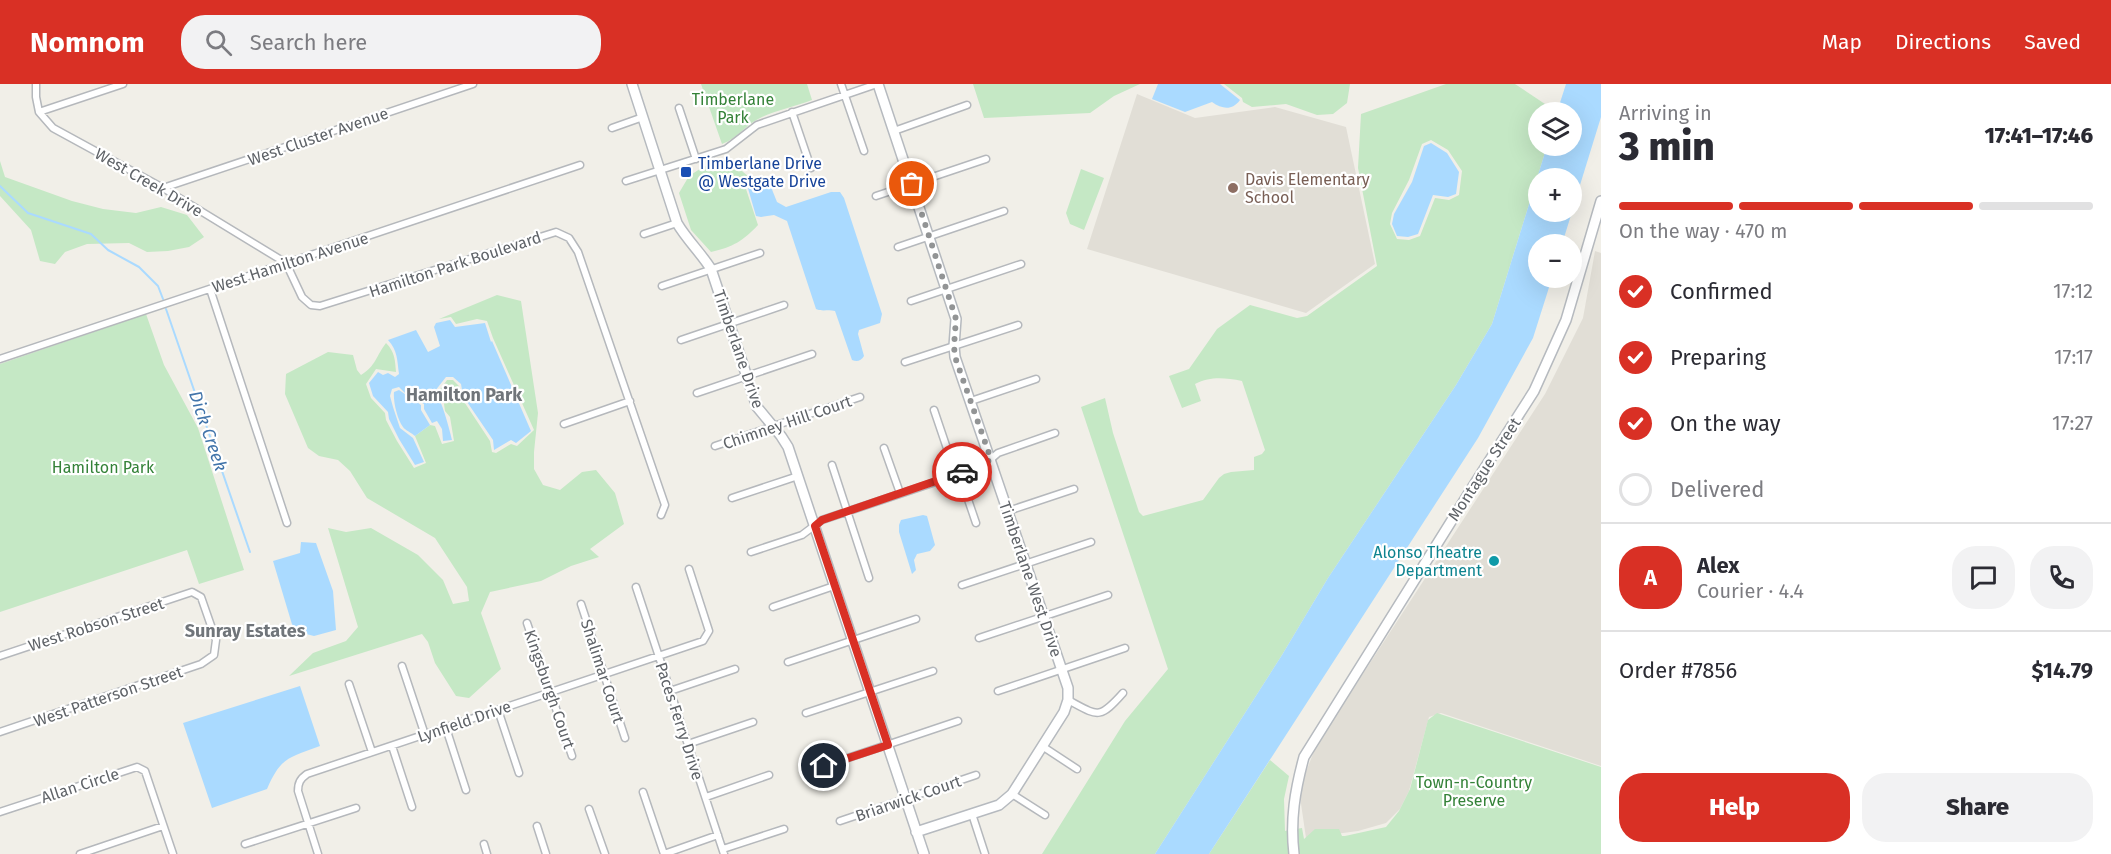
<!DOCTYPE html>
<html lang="en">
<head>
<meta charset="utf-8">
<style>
	body { margin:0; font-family:"Fira Sans",sans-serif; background:#f2f2f3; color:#2b2b33; height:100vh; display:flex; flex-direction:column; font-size:22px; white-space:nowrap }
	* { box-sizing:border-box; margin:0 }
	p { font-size:20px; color:#7c7c81 }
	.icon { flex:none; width:33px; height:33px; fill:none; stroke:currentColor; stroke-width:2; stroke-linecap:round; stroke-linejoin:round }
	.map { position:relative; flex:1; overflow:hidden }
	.sheet { display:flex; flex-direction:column; background:#fff; width:510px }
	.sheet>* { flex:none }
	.tools { position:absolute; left:1528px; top:18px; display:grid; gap:12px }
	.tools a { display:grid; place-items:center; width:54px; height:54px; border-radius:50%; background:#fff; box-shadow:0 6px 24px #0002; font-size:30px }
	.pin { position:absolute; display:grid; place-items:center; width:51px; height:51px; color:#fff; margin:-26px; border:3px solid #fff; border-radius:50%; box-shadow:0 2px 6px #0007 }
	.courier { position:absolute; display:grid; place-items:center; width:60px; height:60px; margin:-30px; border:4px solid #d93025; border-radius:50%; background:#fff; color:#222; box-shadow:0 2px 8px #0007 }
	.overview em { font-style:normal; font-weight:800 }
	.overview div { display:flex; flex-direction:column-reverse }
	.overview { display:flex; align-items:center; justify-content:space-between; height:102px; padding:0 18px }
	h1 { font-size:39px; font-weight:800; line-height:45px }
	.bar { display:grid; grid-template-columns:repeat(4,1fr); gap:9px 6px; align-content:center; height:72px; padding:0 18px }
	.bar i { height:8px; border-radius:4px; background:#e1e1e2 }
	.bar .active { background:#d93025 }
	.bar p { grid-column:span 4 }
	.line { display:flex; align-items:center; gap:15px; padding:0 18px; border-top:2px solid #e1e1e2 }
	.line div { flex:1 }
	.round { display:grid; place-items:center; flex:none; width:63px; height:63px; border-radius:24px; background:#f2f2f3 }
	ol { padding:0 18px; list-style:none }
	li { display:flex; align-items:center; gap:18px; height:66px }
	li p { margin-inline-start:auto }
	li .icon { padding:6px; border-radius:50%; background:#d93025; color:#fff; stroke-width:4 }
	li:last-child { color:#7c7c81 }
	li i { width:33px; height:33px; border:3px solid #e1e1e2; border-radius:50% }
	.action { display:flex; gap:12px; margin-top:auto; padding:12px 18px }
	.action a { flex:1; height:69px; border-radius:24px; background:#d93025; color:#fff; font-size:24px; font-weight:800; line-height:69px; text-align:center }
	.action a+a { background:#f2f2f3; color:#2b2b33 }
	header { display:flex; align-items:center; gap:36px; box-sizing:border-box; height:84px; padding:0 30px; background:#d93025; color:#fff }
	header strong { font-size:28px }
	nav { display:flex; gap:33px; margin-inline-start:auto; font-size:21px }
	.search { width:420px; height:54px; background:#f2f2f3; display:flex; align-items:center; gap:15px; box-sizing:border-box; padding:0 21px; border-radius:24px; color:#7c7c81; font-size:22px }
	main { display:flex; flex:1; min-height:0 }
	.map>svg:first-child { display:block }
	.education { fill:#e1ded6 }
	.green { fill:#c5e8c5; fill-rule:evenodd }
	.water { fill:#aadaff }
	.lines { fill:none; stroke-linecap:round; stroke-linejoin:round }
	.stream { stroke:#aadaff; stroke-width:2 }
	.street-casing { stroke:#b5b8bc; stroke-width:9 }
	.secondary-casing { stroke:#b6babf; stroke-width:12 }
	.street { stroke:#fff; stroke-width:6 }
	.secondary { stroke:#fff; stroke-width:9 }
	.done { stroke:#929495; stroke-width:6; stroke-dasharray:0 10.8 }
	.route { stroke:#d93025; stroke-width:8 }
	.transit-dot { fill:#1a4fb4; stroke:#fff; stroke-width:2 }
	.education-dot { fill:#8d6e63; stroke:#fff; stroke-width:2 }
	.culture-dot { fill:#0f9aa8; stroke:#fff; stroke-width:2 }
	.labels { text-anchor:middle; stroke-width:4.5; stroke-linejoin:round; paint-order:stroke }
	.park-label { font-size:16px; fill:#348238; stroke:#fff }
	.street-label { font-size:16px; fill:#5f6368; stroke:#fff }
	.transit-label { font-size:16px; fill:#164399; stroke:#fff; text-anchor:start }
	.education-label { font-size:16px; fill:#785e54; stroke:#fff; text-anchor:start }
	.culture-label { font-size:16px; fill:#0d838f; stroke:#fff; text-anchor:end }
	.neighbourhood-label { font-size:18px; font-weight:bold; fill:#70757a; stroke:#fff }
	.water-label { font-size:18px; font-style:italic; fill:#4174aa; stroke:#fff }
</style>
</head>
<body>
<header>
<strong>Nomnom</strong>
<div class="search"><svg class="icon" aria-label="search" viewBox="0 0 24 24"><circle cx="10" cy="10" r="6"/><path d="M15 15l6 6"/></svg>Search here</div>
<nav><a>Map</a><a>Directions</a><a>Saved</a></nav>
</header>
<main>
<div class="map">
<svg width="1601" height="770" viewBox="0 0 1601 770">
	<rect width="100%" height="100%" fill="#f1efe8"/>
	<!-- education -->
	<path class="education" d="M 1137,10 L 1195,34 L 1275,23 L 1346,43 L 1375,180 L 1306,229 L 1087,165 Z
		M 1595,167 L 1601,169 L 1601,682 L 1441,629 L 1429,633 L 1409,707 L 1400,725 L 1386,739 L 1358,747 L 1306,754 L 1299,706 L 1316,662 L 1545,310 L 1583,234 Z"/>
	<!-- green -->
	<path class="green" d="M 701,0 L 807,0 L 812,16 C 796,22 777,26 762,33 C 746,40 738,54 722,60 Z
		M 973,0 L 1140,0 L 1114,12 L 1090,29 L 984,34 Z
		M 1224,0 L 1350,0 L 1347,19 L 1333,30 L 1317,31 L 1286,20 L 1252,23 L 1243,18 L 1242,14 Z
		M 1446,0 L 1515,0 L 1557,28 L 1539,28 L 1539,62 L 1547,62 L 1492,240 L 1456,301 L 1328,494 L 1282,571 L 1155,770 L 1042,770 L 1125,637 L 1168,585 L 1081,323 L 1105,314 L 1113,349 L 1139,428 L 1143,432 L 1203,416 L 1219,394 L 1224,390 L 1231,388 L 1254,386 L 1254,373 L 1262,370 L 1265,366 L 1242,297 C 1225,294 1211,292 1195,300 L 1201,317 L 1182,324 L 1169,292 L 1189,285 L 1217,245 L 1250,221 L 1297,234 L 1307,232 L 1377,182 L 1358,84 L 1361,30 ZM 1431,56 L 1448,66 L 1462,87 L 1459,111 L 1449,116 L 1435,114 L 1420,152 L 1409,156 L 1397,155 L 1390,140 L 1392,129 L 1409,96 L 1422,60 Z
		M 729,76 L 749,93 L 745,102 L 758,141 C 743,157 733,163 711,168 L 691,146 L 679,109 L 689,92 L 703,83 Z
		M 0,77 L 5,93 L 72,117 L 103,125 L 136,129 L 161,123 L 187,131 L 204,153 L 189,163 L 168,167 L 147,168 L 129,159 L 87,160 L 65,168 L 55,180 L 40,177 L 31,146 L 0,112 Z
		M 1081,85 L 1104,94 L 1084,146 L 1070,140 L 1066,129 Z
		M 497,211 L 521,217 L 538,329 L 534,368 L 534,385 L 543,401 L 560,406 L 582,388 L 596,386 L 615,409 L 624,440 L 590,465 L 599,473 L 571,482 L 541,497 L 490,508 L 481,529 L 501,585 L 469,614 L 456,612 L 435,579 L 428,558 L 422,550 L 289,592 L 313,569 L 346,557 L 358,543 L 328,444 L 346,448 L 371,444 L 418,471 L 443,496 L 453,520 L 469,517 L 467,503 L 435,454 L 367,414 L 350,387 L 338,376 L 319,372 L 308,364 L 285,310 L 286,290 L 328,268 L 353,271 L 357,286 L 361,291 C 376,282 376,272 386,259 C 395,268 395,276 396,288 L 376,285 L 366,300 L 371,314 L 385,329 L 386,336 L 397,357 L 414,384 L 426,379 L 415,352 L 430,341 L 435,342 L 442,360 L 454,357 L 450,333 L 445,327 L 443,313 L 439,307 L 447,296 L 453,296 L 459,302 L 461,313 L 490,357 L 492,368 L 496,369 L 511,360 L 517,362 L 534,346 L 493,254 L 487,237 L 477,235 L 456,240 L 451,233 L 439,235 Z
		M 146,230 L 164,281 L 198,344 L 244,486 L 199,500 L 187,466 L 0,528 L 0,280 Z
		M 1437,629 L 1601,683 L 1601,770 L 1297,770 L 1296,745 L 1302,744 L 1304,755 L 1315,745 L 1339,745 L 1342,752 L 1345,752 L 1386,743 L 1399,727 L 1410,705 L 1428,636 Z
		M 1270,676 L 1289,692 L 1284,715 L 1285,747 L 1289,746 L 1290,770 L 1209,770 Z"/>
	<!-- water -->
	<path class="water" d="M 1158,0 L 1220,0 L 1240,16 C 1232,27 1222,25 1212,18 L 1185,28 L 1152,15 Z
		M 1566,0 L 1601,0 L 1601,33 L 1572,127 L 1572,94 L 1539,94 L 1539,128 L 1572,128 L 1562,160 L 1539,160 L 1539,194 L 1552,194 L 1533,254 L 1478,354 L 1209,770 L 1155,770 L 1282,571 L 1328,494 L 1456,301 L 1492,240 L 1547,62 L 1572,62 L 1572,28 L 1557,28 Z
		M 1431,59 L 1447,69 L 1459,88 L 1456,110 L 1448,113 L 1433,111 L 1418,150 L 1408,153 L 1397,152 L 1392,140 L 1394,130 L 1412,98 L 1424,62 Z
		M 767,93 L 777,118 L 786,123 L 831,108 L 840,108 L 844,114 L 882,230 L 880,239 L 859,246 L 858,250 L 864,272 C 861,277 857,278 852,276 L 835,227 C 828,225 823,228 816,225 L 787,137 L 774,131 L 761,133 L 756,132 L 747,101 L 751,95 Z
		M 450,236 L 455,243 L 485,239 L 491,258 L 492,257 L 531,347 L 516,359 L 511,356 L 494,366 L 493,356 L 463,312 L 461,300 L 453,293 L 446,293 L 435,307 C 443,320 448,340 452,356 L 443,357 L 442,345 L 437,337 L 432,339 L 424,325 L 424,320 L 405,309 L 399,303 L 392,305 L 390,312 L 393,323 L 400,344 L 413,354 L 424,378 L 415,381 L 399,355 L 389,335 L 388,328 L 373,312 L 369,299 L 378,288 L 383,291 L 388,289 L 395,293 L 399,290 C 397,276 398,267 388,256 L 416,246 L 428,268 L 440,262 L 434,243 L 436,239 Z
		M 399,306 L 421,321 L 421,326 L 430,341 L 415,352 C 412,349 405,346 403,343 C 397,335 393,317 394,308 Z
		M 923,431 L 927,432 L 935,461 L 930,467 L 917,470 L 914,476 L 916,486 L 912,490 L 899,448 L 899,441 L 901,436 Z
		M 301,458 L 316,459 L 333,507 L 336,546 L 314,552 L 294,547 L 273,477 L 300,469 Z
		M 300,602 L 320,662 C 288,674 281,673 267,705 L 212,724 L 183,639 Z"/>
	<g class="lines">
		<!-- stream -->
		<path class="stream" d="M 0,102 L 28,129 L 91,150 L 108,166 L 139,183 L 158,202 L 163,215
			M 166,225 L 250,468"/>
		<!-- street casing -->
		<g class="street-casing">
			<path id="street" d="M 36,0 L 36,13 L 39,28 L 53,44 L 163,104 L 286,179 L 302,213 L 311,221 L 320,222 L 556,148 L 569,154 L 578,168 L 665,421 L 661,431
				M 841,0 L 864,67
				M 679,24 L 696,75
				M 39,28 L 123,0
				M 792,28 L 811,84
				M 612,44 L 643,33
				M 894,47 L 967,21
				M 626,97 L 726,65 L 757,41 L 877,0
				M 163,104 L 473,0
				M 876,112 L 986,75
				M 644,150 L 677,139
				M 898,163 L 1004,127
				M 662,202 L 760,169
				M 210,205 L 287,439
				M 911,217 L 1021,180
				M 681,256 L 784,221
				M 0,275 L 580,81
				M 905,278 L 1018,241
				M 697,309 L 812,270
				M 971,317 L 1036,295
				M 934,326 L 956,391
				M 564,340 L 630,317
				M 715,362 L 860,313
				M 884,364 L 900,409
				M 832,381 L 869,494
				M 959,389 L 976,439
				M 732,414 L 798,392
				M 1008,427 L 1074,405
				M 751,468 L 802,451 L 822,436 L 983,382 L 998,369 L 1055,349
				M 962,501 L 1091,458
				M 636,503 L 724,770
				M 581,520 L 625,654
				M 773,523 L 834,502
				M 527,539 L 572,672
				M 979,554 L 1108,511
				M 0,572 L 192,508 L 201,513 L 216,556 L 214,571 L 201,580 L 0,648
				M 788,578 L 916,535
				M 402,582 L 425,651
				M 349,600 L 372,668
				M 670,607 L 735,585
				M 998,607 L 1125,564
				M 1068,616 C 1098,632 1099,636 1123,609
				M 498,626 L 519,689
				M 806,629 L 933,587
				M 446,644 L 466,706
				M 688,660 L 753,638
				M 392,662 L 412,723
				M 1042,662 L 1077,685
				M 824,682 L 958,637
				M 643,708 L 664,770
				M 1012,710 L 1045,731
				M 706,713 L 769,691
				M 589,725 L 605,770
				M 0,728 L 137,683 L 145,687 L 173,770
				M 972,730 L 985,770
				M 840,737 L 976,691
				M 537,742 L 546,770
				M 245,760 L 356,724
				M 484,760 L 487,770
				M 723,765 L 784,745
				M 80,770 L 163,742
				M 318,770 L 298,707 C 298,699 300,695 307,690 L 703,557 L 709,547 L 689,485
				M 664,770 L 718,751"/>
		</g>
		<!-- secondary casing -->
		<g class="secondary-casing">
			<path id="secondary" d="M 632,0 L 677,139 C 687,156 701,169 711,185 L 757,323 L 781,352 L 788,363 L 924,770
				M 878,0 L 956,235 L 954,262 L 955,273 L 1068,604 L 1068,616 L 1064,628 L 1012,710 L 999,721 L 916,748
				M 1294,770 C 1290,736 1295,706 1304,673 L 1472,404 L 1534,307 L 1566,236 L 1601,117"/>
		</g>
		<!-- street -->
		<use href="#street" class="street"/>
		<!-- secondary -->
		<use href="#secondary" class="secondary"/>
	</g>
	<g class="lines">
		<!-- done -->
		<path class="done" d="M 912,100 L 956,235 L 954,262 L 955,273 L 991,375 L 983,381 L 962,388"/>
		<!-- route -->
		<path class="route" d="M 824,682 L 888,661 L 815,442 L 822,436 L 962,388"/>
	</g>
	<!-- markers -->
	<rect class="transit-dot" x="680" y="82" width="12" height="12" rx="3"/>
	<circle class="education-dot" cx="1233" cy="104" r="6"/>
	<circle class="culture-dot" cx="1494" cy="477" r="6"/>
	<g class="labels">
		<!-- park labels -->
		<g class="park-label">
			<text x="733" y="21">Timberlane<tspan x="733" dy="18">Park</tspan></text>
			<text x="103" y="389">Hamilton Park</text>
			<text x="1474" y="704">Town-n-Country<tspan x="1474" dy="18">Preserve</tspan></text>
		</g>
		<!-- street labels -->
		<g class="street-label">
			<text transform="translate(318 52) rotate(-19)" y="6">West Cluster Avenue</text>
			<text transform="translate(149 98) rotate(30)" y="6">West Creek Drive</text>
			<text transform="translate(290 178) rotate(-18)" y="6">West Hamilton Avenue</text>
			<text transform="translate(455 180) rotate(-18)" y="6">Hamilton Park Boulevard</text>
			<text transform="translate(739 265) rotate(71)" y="6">Timberlane Drive</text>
			<text transform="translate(787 338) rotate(-19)" y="6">Chimney Hill Court</text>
			<text transform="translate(1484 385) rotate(-57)" y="6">Montague Street</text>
			<text transform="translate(1031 495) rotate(71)" y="6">Timberlane West Drive</text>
			<text transform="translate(96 540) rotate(-18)" y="6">West Robson Street</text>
			<text transform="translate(603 587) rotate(72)" y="6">Shalimar Court</text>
			<text transform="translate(550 605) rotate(71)" y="6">Kingsburgh Court</text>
			<text transform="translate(108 612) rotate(-19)" y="6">West Patterson Street</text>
			<text transform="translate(464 637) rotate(-19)" y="6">Lynfield Drive</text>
			<text transform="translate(680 637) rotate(72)" y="6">Paces Ferry Drive</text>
			<text transform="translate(80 701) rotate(-18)" y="6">Allan Circle</text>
			<text transform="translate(908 714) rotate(-19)" y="6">Briarwick Court</text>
		</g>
		<!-- transit labels -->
		<g class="transit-label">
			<text x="698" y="85">Timberlane Drive<tspan x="698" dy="18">@ Westgate Drive</tspan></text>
		</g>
		<!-- education labels -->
		<g class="education-label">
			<text x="1245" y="101">Davis Elementary<tspan x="1245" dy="18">School</tspan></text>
		</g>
		<!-- culture labels -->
		<g class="culture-label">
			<text x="1482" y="474">Alonso Theatre<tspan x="1482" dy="18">Department</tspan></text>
		</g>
		<!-- neighbourhood labels -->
		<g class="neighbourhood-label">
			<text x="464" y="317">Hamilton Park</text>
			<text x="245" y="553">Sunray Estates</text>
		</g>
		<!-- water labels -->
		<g class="water-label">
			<text transform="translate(208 347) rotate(71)" y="6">Dick Creek</text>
		</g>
	</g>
</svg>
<div class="tools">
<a><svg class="icon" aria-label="layers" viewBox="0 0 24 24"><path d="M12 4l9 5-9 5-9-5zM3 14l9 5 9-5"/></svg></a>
<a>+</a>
<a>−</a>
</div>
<div class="pin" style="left:912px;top:100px;background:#ea580c"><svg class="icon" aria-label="bag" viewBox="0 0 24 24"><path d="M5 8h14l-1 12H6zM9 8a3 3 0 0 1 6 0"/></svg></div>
<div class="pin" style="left:824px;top:682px;background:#1f2937"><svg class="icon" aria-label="home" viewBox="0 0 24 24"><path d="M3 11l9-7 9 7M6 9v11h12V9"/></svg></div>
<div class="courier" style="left:962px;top:388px"><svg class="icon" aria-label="car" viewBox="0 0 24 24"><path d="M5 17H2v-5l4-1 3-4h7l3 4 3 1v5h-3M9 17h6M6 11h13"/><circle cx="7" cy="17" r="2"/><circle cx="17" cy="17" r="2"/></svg></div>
</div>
<section class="sheet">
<div class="overview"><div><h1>3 min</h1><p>Arriving in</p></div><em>17:41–17:46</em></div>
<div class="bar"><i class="active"></i><i class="active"></i><i class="active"></i><i></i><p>On the way · 470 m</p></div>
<ol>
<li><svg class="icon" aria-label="check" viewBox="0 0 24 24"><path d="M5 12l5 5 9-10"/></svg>Confirmed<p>17:12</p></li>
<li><svg class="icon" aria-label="check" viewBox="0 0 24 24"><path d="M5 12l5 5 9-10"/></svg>Preparing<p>17:17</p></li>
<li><svg class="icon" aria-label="check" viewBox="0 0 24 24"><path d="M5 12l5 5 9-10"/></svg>On the way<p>17:27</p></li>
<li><i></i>Delivered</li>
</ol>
<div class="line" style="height:108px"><b class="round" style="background:#d93025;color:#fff">A</b><div><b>Alex</b><p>Courier · 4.4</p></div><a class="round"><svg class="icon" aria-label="chat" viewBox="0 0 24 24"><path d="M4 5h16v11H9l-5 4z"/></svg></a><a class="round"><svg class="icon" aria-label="phone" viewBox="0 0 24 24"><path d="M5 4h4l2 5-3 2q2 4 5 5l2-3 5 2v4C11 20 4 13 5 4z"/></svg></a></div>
<div class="line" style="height:78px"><div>Order #7856</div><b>$14.79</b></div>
<div class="action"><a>Help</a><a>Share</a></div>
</section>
</main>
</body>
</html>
